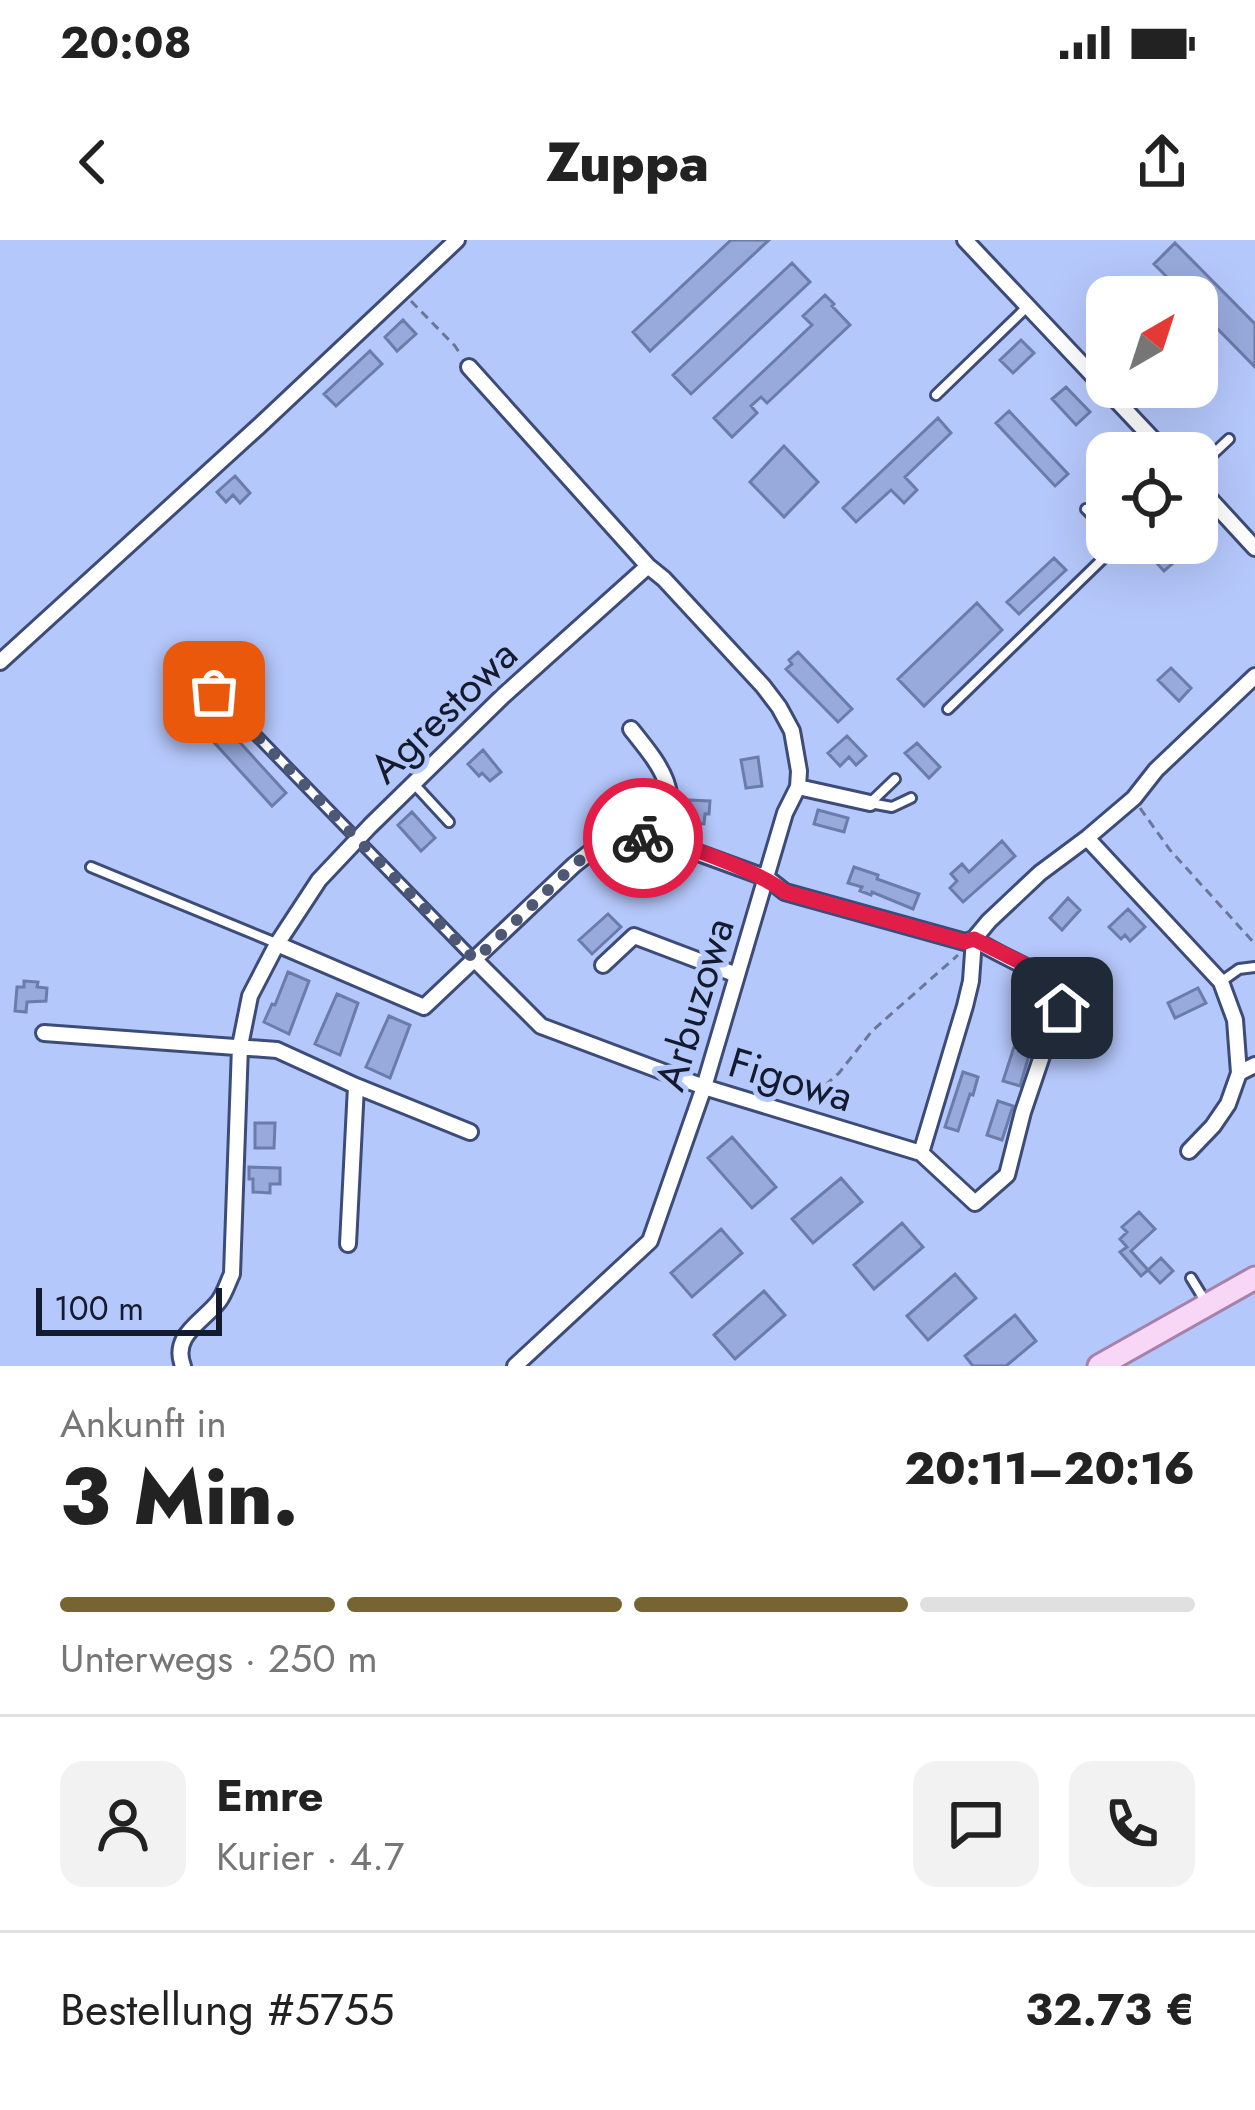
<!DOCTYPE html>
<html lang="de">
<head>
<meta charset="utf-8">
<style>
	body { margin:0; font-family:Jost,sans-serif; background:#f2f2f2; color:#222; height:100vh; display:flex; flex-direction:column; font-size:45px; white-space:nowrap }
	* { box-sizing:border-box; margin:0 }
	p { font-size:39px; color:#767676 }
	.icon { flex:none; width:66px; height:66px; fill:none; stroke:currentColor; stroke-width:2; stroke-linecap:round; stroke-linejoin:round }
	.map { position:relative; height:1126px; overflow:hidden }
	.side { display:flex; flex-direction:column; background:#fff; flex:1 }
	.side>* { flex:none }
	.needle { width:78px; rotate:39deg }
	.fabs { position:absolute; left:1086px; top:36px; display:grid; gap:24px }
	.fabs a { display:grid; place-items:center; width:132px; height:132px; border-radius:24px; background:#fff; box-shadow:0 12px 48px #0002; font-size:60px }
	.scale { position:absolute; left:36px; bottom:30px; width:186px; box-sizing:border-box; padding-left:12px; border:6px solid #151b2e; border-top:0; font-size:33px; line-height:42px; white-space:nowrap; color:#151b2e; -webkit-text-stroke:9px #b5c8fb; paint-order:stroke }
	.pin { position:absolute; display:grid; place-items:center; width:102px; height:102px; color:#fff; margin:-51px; border-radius:24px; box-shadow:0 6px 18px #0006 }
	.courier { position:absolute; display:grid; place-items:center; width:120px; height:120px; margin:-60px; border:9px solid #e11d48; border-radius:50%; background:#fff; color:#222; box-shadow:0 3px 15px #0007 }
	.head em { font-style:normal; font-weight:800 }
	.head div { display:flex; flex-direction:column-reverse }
	.head { display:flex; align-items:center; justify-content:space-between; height:204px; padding:0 60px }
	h1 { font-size:78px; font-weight:800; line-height:90px }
	.bar { display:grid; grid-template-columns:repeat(4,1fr); gap:18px 12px; align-content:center; height:144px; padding:0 60px }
	.bar i { height:15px; border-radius:9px; background:#e0e0e0 }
	.bar .current { background:#776433 }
	.bar p { grid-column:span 4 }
	.line { display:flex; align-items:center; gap:30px; padding:0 60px; border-top:3px solid #e0e0e0 }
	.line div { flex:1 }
	.round { display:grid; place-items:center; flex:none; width:126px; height:126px; border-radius:24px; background:#f2f2f2 }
	.status { display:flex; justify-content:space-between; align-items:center; height:84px; padding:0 60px; background:#fff; direction:ltr }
	.status svg { height:33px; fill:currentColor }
	header { display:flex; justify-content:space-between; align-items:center; height:156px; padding:0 60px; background:#fff; font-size:54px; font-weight:800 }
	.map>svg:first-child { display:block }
	.building { fill:#98aadc; stroke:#6b7baa; stroke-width:3 }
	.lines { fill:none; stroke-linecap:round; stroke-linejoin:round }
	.lane-casing { stroke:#3c4b77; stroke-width:14 }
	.street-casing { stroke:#3c4b77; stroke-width:20 }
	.primary-casing { stroke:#a682ab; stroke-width:27 }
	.path { stroke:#6a769a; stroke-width:3; stroke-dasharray:9 6; stroke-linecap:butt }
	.lane { stroke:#fff; stroke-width:8 }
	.street { stroke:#fff; stroke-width:14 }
	.primary { stroke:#f8d6f5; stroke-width:21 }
	.done { stroke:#4d5876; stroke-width:12; stroke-dasharray:0 21.6 }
	.route { stroke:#e11d48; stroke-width:15 }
	.labels { text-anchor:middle; stroke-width:10; stroke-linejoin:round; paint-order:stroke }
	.street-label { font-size:42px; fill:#151b2e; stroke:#b5c8fb }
</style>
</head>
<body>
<div class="status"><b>20:08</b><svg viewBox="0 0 49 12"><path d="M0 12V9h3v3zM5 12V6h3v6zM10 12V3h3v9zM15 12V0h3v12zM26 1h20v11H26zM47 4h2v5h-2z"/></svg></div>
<header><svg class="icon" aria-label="back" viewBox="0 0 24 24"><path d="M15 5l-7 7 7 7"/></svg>Zuppa<svg class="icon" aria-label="share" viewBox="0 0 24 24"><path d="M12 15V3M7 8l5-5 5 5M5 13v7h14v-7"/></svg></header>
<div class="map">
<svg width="1255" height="1126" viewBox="0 0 1255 1126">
	<rect width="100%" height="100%" fill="#b5c8fb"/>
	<!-- building -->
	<path class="building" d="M 731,0 L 769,0 L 650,111 L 633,92 Z
		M 1175,3 L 1255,84 L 1255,127 L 1197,68 L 1197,57 L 1187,57 L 1154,24 Z
		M 792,23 L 810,42 L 691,154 L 673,135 Z
		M 825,55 L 834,64 L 832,66 L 850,85 L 767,163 L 761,157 L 751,166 L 757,173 L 732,197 L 714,178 L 812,85 L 803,76 Z
		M 403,80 L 416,94 L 397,111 L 385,97 Z
		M 1021,100 L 1034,113 L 1013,133 L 1000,120 Z
		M 370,111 L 382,124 L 336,166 L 324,154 Z
		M 1066,147 L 1090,172 L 1076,185 L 1052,159 Z
		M 1009,171 L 1068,234 L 1055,246 L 996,183 Z
		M 938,178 L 951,193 L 905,237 L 917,250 L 904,263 L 891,250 L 856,282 L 843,268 Z
		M 784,206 L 818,242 L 784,277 L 750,242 Z
		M 235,236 L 250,253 L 240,263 L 233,255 L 226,262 L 217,252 Z
		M 1138,303 L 1163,303 L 1178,319 L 1164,331 Z
		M 1054,318 L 1066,330 L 1019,374 L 1007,362 Z
		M 977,363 L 1002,390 L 924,466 L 898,439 Z
		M 798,412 L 852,469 L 838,482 L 786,429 L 792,424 L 789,420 Z
		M 1171,428 L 1191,448 L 1179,461 L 1158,440 Z
		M 188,446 L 209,469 L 196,481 L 175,457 Z
		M 224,485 L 286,553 L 272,566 L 210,498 Z
		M 847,496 L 866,516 L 856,525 L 849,517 L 840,526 L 828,513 Z
		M 917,503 L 940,527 L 929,538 L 905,513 Z
		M 483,510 L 501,532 L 490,541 L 482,533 L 479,536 L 468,524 Z
		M 758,517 L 762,546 L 746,548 L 741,520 Z
		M 688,560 L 710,561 L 709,574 L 705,574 L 704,584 L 687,583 Z
		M 818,570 L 848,578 L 844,592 L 814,584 Z
		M 412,572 L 435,598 L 421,611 L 398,585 Z
		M 1002,601 L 1015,616 L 963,662 L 950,648 L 957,641 L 951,634 L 962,624 L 969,632 Z
		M 854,627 L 878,635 L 877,639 L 919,654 L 913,669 L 872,652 L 871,655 L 860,651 L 862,647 L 848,643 Z
		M 1068,658 L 1080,670 L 1062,690 L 1050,678 Z
		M 1128,669 L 1145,687 L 1130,701 L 1125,695 L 1121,699 L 1109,687 Z
		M 608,674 L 621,687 L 592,714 L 579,700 Z
		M 288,732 L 309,741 L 289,794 L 264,782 L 272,764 L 275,765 Z
		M 24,741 L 38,742 L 37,747 L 47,748 L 46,761 L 27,762 L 26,772 L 15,771 L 17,747 L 24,747 Z
		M 1198,748 L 1206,763 L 1175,778 L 1168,763 Z
		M 337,754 L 358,763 L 340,815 L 315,804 Z
		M 389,776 L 410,785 L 390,838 L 366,827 Z
		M 1014,807 L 1030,812 L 1020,846 L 1003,841 Z
		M 963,832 L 978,837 L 973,855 L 970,854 L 958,891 L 945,887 Z
		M 998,861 L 1013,866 L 1002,900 L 987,895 Z
		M 255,883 L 275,883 L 274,908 L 255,908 Z
		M 732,897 L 776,947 L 752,968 L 708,918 Z
		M 249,927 L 280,928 L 280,944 L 270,944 L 270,953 L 253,952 L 253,939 L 249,939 Z
		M 841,938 L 862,962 L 813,1003 L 792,979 Z
		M 1139,972 L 1155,989 L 1131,1011 L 1148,1030 L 1161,1018 L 1173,1031 L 1160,1043 L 1148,1030 L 1141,1036 L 1120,1012 L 1127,1007 L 1120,999 L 1127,992 L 1122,987 Z
		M 902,983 L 923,1007 L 874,1049 L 854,1025 Z
		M 721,989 L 742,1013 L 692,1057 L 671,1033 Z
		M 955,1034 L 976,1058 L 928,1100 L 907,1076 Z
		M 764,1051 L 785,1075 L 735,1119 L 714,1095 Z
		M 1015,1075 L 1036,1101 L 1006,1126 L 973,1126 L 965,1116 Z"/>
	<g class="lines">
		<!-- lane casing -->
		<g class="lane-casing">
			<path id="lane" d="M 936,155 L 1027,67
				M 1197,229 L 1229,199
				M 1086,269 L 1107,290
				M 214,452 L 475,720
				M 948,469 L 1119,303
				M 895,539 L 870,563 L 892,567 L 911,558
				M 414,544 L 449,582
				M 91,627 L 276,703
				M 1222,741 L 1239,729 L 1255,727
				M 1191,1038 L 1207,1064"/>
		</g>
		<!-- street casing -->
		<g class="street-casing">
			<path id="street" d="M 965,0 L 1166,213
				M 469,127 L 648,326 L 664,339 L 763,446 L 779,467 L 792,491 L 799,531 L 798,547 L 785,573 L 704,847 L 650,1001 L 515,1126
				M 1197,245 L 1255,308
				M 0,422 L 258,187 L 457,0
				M 631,489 C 668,535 673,543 671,603
				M 798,547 L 870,563
				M 1087,598 L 1221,742 L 1235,780 L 1239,833 L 1228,864 L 1213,886 L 1189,911
				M 277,704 L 424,767 L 574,625 L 603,602 L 650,597 L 671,603 L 767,638 L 785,652 L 965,702 L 974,699 C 1003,718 1036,728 1063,750 L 1062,768 L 1046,804 L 1023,872 L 1007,935 L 975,963 L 921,913 L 704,847 L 541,786 L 475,720
				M 603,725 L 634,696 L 737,735
				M 44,793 L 277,810 L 356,846 L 470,892
				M 1239,833 L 1255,825
				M 921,913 L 965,766 L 971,741 L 974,699 L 989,681 L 1040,633 L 1087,598 L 1134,558 L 1156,530 L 1255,436
				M 348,1004 L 356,846
				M 183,1126 C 171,1095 203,1082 219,1061 C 225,1053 228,1042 232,1034 L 240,806 L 250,756 L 277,704 L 319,640 L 370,586 L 503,456 L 648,326"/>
		</g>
		<!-- primary casing -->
		<g class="primary-casing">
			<path id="primary" d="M 1099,1126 L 1255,1038"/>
		</g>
		<!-- path -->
		<path class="path" d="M 411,61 L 455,106 L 461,115
			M 1140,568 L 1170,610 L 1255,704
			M 814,855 L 839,833 L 872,791 L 958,715"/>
		<!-- lane -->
		<use href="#lane" class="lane"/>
		<!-- street -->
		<use href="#street" class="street"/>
		<!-- primary -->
		<use href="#primary" class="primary"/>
	</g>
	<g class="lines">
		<!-- done -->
		<path class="done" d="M 214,452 L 475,720 L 574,625 L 603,602 L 643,598"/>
		<!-- route -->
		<path class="route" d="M 643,598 C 675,598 758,632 785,652 L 965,702 L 974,699 L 1042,733 L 1063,750 L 1062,768"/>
	</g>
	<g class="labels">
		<!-- street labels -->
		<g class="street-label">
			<text transform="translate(443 471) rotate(-44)" y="15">Agrestowa</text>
			<text transform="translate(694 764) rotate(-73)" y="15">Arbuzowa</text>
			<text transform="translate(791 839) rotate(17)" y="15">Figowa</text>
		</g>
	</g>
</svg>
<div class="fabs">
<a><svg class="needle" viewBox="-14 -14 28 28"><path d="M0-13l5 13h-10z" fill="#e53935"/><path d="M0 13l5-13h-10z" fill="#767676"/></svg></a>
<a><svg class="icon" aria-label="locate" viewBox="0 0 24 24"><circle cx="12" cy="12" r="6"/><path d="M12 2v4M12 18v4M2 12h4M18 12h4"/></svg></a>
</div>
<div class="scale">100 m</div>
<div class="pin" style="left:214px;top:452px;background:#ea580c"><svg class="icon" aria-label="bag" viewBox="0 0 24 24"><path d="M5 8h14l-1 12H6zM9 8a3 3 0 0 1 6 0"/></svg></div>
<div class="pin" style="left:1062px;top:768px;background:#1f2937"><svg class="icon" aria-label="home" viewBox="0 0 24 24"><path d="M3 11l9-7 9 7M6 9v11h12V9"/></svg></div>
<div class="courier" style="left:643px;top:598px"><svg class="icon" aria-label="bike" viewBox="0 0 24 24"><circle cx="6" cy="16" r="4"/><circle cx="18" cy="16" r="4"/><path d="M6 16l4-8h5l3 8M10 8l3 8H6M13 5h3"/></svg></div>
</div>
<section class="side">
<div class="head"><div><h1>3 Min.</h1><p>Ankunft in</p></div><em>20:11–20:16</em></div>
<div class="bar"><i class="current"></i><i class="current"></i><i class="current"></i><i></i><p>Unterwegs · 250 m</p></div>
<div class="line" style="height:216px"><a class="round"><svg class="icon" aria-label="person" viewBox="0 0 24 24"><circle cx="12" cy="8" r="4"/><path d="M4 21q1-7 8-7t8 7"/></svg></a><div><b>Emre</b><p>Kurier · 4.7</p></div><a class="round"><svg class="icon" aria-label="chat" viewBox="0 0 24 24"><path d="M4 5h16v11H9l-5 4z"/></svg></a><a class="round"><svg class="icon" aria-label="phone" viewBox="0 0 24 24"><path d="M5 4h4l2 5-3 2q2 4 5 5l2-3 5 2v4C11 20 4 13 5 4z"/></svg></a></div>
<div class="line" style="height:156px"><div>Bestellung #5755</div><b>32.73 €</b></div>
</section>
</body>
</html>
